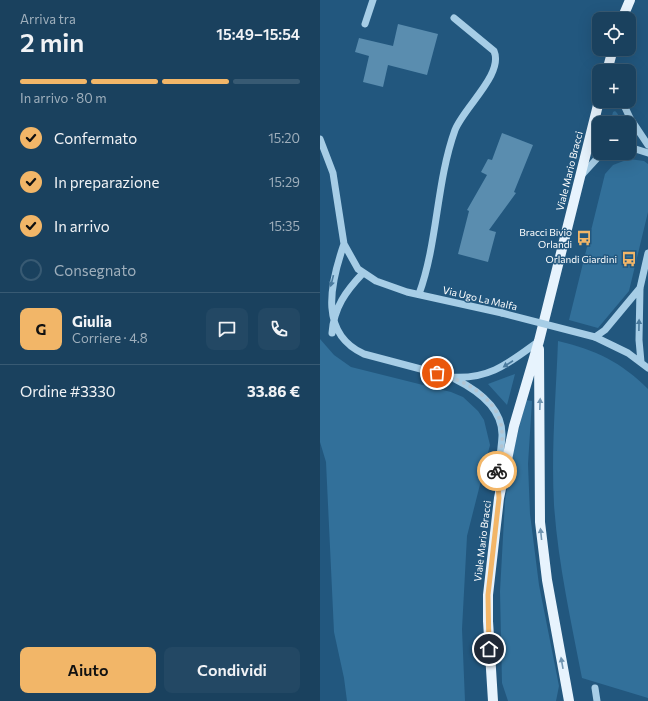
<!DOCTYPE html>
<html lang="it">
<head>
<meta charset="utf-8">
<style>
	body { margin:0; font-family:Commissioner,sans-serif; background:#234864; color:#f1f3f6; height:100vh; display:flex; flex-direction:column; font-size:15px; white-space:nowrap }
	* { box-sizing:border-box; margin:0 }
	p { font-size:13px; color:#9fafbc }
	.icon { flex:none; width:22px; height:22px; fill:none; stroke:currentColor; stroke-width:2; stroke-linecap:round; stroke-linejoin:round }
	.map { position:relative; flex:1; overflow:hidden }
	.panel { display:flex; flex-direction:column; background:#1a415e; width:320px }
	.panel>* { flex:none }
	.fabs { position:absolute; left:272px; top:12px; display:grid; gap:8px }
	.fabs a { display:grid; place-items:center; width:44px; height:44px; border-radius:8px; background:#1a415e; box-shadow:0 4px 16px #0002,0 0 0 1px #385a73; font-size:20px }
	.pin { position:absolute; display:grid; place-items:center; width:34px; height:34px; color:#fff; margin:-17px; border:2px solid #fff; border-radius:50%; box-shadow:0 1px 4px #0007 }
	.courier { position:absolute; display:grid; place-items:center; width:40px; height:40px; margin:-20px; border:3px solid #f2b668; border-radius:50%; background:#fff; color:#222; box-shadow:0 1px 5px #0007 }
	.summary em { font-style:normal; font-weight:600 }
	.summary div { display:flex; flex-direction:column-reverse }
	.summary { display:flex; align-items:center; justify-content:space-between; height:68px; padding:0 20px }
	h1 { font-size:26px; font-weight:600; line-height:30px }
	.bar { display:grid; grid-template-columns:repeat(4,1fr); gap:6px 4px; align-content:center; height:48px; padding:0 20px }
	.bar i { height:5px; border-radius:3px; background:#385a73 }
	.bar .current { background:#f2b668 }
	.bar p { grid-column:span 4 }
	.line { display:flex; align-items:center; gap:10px; padding:0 20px; border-top:1px solid #385a73 }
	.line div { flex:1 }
	.round { display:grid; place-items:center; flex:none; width:42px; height:42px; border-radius:8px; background:#234864 }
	ol { padding:0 20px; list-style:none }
	li { display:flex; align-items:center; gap:12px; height:44px }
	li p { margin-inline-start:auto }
	li .icon { padding:4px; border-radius:50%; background:#f2b668; color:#111; stroke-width:4 }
	li:last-child { color:#9fafbc }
	li i { width:22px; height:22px; border:2px solid #385a73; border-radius:50% }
	.cta { display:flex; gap:8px; margin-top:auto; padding:8px 20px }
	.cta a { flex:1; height:46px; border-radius:8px; background:#f2b668; color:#111; font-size:16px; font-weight:600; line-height:46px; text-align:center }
	.cta a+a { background:#234864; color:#f1f3f6 }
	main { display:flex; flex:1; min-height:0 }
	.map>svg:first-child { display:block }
	.green { fill:#32709a }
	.building { fill:#5a8daf }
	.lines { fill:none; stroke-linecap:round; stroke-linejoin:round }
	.minor { stroke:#a6cde6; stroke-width:7 }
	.major { stroke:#e7f3fd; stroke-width:10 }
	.minor-bridge { stroke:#a6cde6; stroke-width:7 }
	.oneway { fill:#4a7a9d }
	.oneway2 { fill:#7195b1 }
	.done { stroke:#b2c4d2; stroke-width:4; stroke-dasharray:0 7.2 }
	.route { stroke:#f2b668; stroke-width:5 }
	.labels { text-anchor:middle; stroke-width:3; stroke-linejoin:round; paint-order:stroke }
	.street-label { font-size:10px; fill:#fff; stroke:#22577e }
	.poi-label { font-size:10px; fill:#fff; stroke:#22577e; text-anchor:end }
</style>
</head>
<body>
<main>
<section class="panel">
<div class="summary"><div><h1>2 min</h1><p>Arriva tra</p></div><em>15:49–15:54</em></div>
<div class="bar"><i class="current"></i><i class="current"></i><i class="current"></i><i></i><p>In arrivo · 80 m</p></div>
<ol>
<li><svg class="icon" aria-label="check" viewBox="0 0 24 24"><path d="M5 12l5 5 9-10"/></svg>Confermato<p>15:20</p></li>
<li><svg class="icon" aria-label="check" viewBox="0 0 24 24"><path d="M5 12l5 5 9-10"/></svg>In preparazione<p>15:29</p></li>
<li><svg class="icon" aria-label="check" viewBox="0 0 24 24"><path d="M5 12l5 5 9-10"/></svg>In arrivo<p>15:35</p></li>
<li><i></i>Consegnato</li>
</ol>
<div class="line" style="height:72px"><b class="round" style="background:#f2b668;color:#111">G</b><div><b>Giulia</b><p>Corriere · 4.8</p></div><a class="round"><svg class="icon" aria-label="chat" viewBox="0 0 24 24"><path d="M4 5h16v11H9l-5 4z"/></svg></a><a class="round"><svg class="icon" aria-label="phone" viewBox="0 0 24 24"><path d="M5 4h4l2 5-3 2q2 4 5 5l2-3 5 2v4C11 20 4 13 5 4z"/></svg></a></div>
<div class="line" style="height:52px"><div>Ordine #3330</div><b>33.86 €</b></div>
<div class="cta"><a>Aiuto</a><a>Condividi</a></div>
</section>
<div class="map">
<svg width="328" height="701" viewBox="0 0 328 701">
	<rect width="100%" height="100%" fill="#22577e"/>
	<!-- green -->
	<path class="green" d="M 295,111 L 297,113 L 303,123 L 290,123 L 293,112 Z
		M 309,159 L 324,161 L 328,164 L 328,212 L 309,291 L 278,328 L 249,320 L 285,174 L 293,165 Z
		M 0,339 L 14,355 L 31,367 L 131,392 L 143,397 L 158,411 L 164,420 L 170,445 L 147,536 L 142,629 L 145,701 L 27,701 L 24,678 L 14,632 L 6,462 L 0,442 Z
		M 238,341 C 276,350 301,362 328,389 L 328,698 L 262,678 C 251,621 238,563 234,505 C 231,450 236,395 238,341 Z
		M 195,374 L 187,405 L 168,384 Z
		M 206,400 L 212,401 L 208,464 L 210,514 L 219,585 L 239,686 L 236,701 L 188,701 L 182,683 L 180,591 L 185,501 L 193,452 Z"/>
	<!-- building -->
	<path class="building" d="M 78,24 L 118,34 L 107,75 L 68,65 L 63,87 L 43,82 L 49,56 L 35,52 L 39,38 L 73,46 Z
		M 182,133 L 213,145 L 194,192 L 196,193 L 169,230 L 176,232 L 168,262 L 138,254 L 149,211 L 147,210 L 167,175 L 161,172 L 168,159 L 172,160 Z"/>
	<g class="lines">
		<!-- minor -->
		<path class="minor" d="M 45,24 L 53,0
			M 302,101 L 310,118 L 328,145
			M 0,139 L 13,173 L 24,244 L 38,269 L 56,281 L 87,292 L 182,313
			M 309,147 L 328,153
			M 260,177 L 282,153
			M 24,244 C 9,287 0,334 44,354 L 131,377 C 170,380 190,362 219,341
			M 99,294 C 118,242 116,183 135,130 C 144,107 184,74 174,51 L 134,18
			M 12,333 C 14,307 26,291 43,273
			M 275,337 L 285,330 L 320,288
			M 275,337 L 308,353 L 328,368
			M 321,362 L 319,340 L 320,288 L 328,253
			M 135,379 C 157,390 183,408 182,436 C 181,454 177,470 178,489
			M 275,688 L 277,701"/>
		<!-- major -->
		<path class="major" d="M 302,19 L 310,0
			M 287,71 L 293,49
			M 219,349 L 220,522 L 227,580 L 249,701
			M 173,701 L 168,621 L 168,595 L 179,498 L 194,426 L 219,341 L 279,101"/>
		<!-- minor-bridge -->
		<path class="minor-bridge" d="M 182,313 L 275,337"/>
	</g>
	<!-- one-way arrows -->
	<defs><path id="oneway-solid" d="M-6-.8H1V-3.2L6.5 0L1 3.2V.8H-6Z"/></defs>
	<g class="oneway">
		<use href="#oneway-solid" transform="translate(12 281) rotate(104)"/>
		<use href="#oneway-solid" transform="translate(319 325) rotate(-89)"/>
		<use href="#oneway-solid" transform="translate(188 364) rotate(147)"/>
	</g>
	<g class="oneway2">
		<use href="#oneway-solid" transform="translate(220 404) rotate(-88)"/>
		<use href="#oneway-solid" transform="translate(221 534) rotate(-96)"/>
		<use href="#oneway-solid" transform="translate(242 663) rotate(-100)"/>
	</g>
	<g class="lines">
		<!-- done -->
		<path class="done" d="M 117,373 C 145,380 182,400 182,434 C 183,446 179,459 177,471"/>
		<!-- route -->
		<path class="route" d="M 169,649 L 168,595 L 179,498 L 177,471"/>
	</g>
	<!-- icons -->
	<defs>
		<g id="bus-bare" transform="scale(1.2)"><path d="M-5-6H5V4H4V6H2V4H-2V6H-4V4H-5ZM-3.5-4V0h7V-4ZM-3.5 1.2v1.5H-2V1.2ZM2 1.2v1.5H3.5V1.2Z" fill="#f2b668" stroke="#22577e" stroke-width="2.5" paint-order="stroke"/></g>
	</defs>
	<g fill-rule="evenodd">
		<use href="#bus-bare" x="264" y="238"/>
		<use href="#bus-bare" x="309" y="259"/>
	</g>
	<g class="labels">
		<!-- street labels -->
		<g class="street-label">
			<text transform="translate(249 171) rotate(-76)" y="4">Viale Mario Bracci</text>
			<text transform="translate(160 298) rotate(13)" y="4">Via Ugo La Malfa</text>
			<text transform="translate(162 541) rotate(-83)" y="4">Viale Mario Bracci</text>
		</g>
		<!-- poi labels -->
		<g class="poi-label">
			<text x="252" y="236">Bracci Bivio<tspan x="252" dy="12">Orlandi</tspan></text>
			<text x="297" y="263">Orlandi Giardini</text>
		</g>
	</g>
</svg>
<div class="fabs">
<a><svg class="icon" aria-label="locate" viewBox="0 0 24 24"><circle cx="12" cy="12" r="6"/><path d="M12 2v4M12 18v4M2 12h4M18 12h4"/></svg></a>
<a>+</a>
<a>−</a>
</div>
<div class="pin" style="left:117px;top:373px;background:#ea580c"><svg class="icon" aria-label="bag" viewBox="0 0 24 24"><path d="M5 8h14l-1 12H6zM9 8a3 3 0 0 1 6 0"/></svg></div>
<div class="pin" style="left:169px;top:649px;background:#1f2937"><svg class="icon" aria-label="home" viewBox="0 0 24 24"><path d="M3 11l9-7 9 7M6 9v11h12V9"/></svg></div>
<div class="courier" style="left:177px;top:471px"><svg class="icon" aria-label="bike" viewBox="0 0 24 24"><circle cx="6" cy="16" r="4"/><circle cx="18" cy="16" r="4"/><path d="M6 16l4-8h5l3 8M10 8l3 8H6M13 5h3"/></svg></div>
</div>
</main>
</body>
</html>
